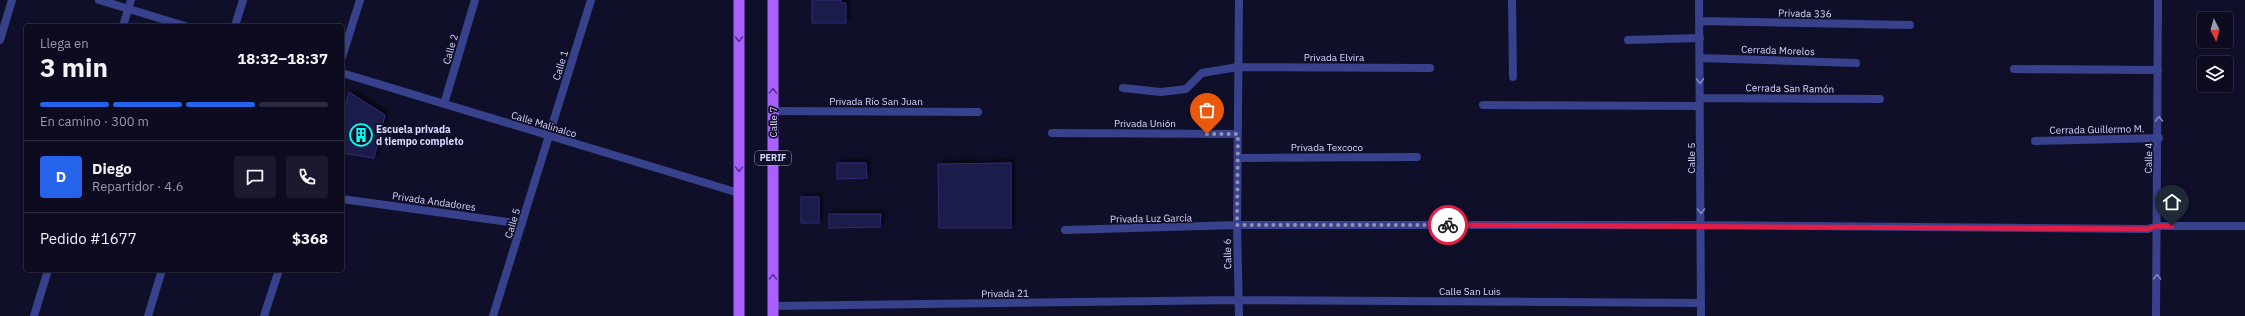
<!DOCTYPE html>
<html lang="es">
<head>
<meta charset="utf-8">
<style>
	body { margin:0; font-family:"IBM Plex Sans",sans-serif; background:#1a192d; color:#f1f3f6; height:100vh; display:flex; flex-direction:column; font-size:15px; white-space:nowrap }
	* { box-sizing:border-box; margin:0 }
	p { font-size:13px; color:#9a9ba5 }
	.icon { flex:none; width:22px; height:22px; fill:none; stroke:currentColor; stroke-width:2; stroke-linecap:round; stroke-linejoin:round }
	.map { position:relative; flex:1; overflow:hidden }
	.details { position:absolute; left:24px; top:24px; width:320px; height:248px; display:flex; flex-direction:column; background:#0c0b20; border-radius:4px; box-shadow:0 1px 3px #0004,0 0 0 1px #2c2b3e }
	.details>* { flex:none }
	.needle { width:26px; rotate:174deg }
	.buttons { position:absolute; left:2197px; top:12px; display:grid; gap:8px }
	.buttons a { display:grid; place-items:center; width:36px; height:36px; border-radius:4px; background:#0c0b20; box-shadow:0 1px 3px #0004,0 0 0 1px #2c2b3e; font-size:20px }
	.pin { position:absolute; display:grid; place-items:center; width:34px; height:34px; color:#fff; margin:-41px -17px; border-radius:50% 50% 50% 0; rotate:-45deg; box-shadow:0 0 4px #0007 }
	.pin .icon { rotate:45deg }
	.courier { position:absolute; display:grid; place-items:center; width:40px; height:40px; margin:-20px; border:3px solid #e11d48; border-radius:50%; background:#fff; color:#222; box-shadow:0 1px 5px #0007 }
	.head em { font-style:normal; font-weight:700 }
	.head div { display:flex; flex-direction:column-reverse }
	.head { display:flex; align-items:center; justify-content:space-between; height:68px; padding:0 16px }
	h1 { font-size:26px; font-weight:700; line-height:30px }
	.bar { display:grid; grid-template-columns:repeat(4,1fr); gap:6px 4px; align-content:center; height:48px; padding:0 16px }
	.bar i { height:5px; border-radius:3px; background:#2c2b3e }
	.bar .current { background:#2563eb }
	.bar p { grid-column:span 4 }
	.line { display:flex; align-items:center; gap:10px; padding:0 16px; border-top:1px solid #2c2b3e }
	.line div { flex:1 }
	.round { display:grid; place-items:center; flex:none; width:42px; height:42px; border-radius:4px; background:#1a192d }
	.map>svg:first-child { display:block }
	.building { fill:#1d1a4c; stroke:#2f2b79; filter:url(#shadow) }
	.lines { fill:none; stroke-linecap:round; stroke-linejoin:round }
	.service { stroke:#38418b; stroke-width:8 }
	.minor { stroke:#38418b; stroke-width:8 }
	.primary { stroke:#ac5fff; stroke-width:11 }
	.oneway { stroke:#56338a }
	.oneway2 { stroke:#8085bf }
	.done { stroke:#9292b4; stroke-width:4; stroke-dasharray:0 7.2 }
	.route { stroke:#e11d48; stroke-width:5 }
	.labels { text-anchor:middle; stroke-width:3.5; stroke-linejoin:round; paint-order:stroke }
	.shield { fill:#100f2a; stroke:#9c9cbf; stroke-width:1 }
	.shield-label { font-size:9px; font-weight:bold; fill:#d8d9ff }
	.street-label { font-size:10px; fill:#d8d9ff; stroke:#100f2a }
	.poi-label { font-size:10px; font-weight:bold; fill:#d8d9ff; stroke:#100f2a; text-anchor:start }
</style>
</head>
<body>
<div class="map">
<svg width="2245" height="316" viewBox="0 0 2245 316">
	<defs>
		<filter id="shadow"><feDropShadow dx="3.5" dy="-3.5" stdDeviation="2" flood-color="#0009"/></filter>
	</defs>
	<rect width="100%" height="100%" fill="#100f2a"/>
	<!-- building -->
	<path class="building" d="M 812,0 L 841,0 L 841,3 L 846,3 L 846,23 L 812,23 Z
		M 349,92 L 385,115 L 374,158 L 342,153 L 342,116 Z
		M 837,163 L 866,163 L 867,178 L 837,179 Z
		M 1011,163 L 1011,228 L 939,228 L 938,164 Z
		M 801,197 L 819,197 L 819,223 L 801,223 Z
		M 829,214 L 881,214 L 880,227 L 829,228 Z"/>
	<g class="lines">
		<!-- service -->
		<path class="service" d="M 1628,40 L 1700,38"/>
		<!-- minor -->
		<path class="minor" d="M 99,0 L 185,26
			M 1512,0 L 1513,77
			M 1699,0 L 1701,316
			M 1700,21 L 1910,25
			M 123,26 L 131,0
			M 235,26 L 243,0
			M 0,40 L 12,0
			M 342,57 L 360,0
			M 1700,58 L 1856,63
			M 2014,69 L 2158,70
			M 342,73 L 739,193
			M 1123,88 L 1161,92 L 1186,89 L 1202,73 L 1238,67 L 1430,68
			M 1701,98 L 1880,99
			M 444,104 L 475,0
			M 1483,105 L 1700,106
			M 774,111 L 978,112
			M 1052,133 L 1238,134
			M 2035,141 L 2159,138
			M 1238,158 L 1417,157
			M 342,199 L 522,224
			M 1065,230 L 1237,225 L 1701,225 L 2148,229 L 2157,226 L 2245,226
			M 772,306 L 1238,300 L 1701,303
			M 34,316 L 48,270
			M 148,316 L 162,270
			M 264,316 L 279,270
			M 493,316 L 591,0
			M 1239,316 L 1237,225 L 1239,0
			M 2156,316 L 2158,0"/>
		<!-- primary -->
		<path class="primary" d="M 739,316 L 739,0
			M 773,316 L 773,0"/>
	</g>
	<!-- one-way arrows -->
	<defs><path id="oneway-chevron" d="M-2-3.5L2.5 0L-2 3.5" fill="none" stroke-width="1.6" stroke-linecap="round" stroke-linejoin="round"/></defs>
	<g class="oneway">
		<use href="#oneway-chevron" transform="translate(739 39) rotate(90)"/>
		<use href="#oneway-chevron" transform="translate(773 91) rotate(-90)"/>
		<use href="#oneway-chevron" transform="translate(739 169) rotate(90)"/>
		<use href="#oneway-chevron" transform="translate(773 277) rotate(-90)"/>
	</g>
	<g class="oneway2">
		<use href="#oneway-chevron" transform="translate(1700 81) rotate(89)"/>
		<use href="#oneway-chevron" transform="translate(2159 119) rotate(-90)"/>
		<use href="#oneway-chevron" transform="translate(1701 211) rotate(90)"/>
		<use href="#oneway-chevron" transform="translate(2157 277) rotate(-90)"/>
	</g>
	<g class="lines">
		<!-- done -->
		<path class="done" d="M 1207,134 L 1238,134 L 1237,225 L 1448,225"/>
		<!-- route -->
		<path class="route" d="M 1448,225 L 2148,229 L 2157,226 L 2172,226"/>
	</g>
	<!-- icons -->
	<defs>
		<g id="building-ring" transform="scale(1.15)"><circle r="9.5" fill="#100f2a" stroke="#04fff3" stroke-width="1.5"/><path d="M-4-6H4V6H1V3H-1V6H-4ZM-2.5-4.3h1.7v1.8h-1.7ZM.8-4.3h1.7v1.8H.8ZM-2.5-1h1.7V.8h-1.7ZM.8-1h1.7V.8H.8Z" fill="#04fff3"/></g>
	</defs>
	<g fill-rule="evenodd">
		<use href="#building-ring" x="361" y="135"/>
	</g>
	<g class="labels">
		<!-- shield labels -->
		<rect class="shield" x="755" y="151" width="36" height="14" rx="3"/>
		<g class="shield-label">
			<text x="773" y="161">PERIF</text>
		</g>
		<!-- street labels -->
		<g class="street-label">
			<text transform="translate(1805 13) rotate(1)" y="4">Privada 336</text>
			<text transform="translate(450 49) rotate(-74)" y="4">Calle 2</text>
			<text transform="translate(1778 50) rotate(2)" y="4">Cerrada Morelos</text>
			<text x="1334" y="61">Privada Elvira</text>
			<text transform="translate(560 65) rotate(-73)" y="4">Calle 1</text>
			<text transform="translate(1790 88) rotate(1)" y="4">Cerrada San Ramón</text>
			<text x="876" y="105">Privada Río San Juan</text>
			<text transform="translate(773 122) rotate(-90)" y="4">Calle 7</text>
			<text x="1145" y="127">Privada Unión</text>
			<text transform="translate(544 124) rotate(17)" y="4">Calle Malinalco</text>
			<text transform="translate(2097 129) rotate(-1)" y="4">Cerrada Guillermo M.</text>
			<text x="1327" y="151">Privada Texcoco</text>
			<text transform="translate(1691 158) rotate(-90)" y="4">Calle 5</text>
			<text transform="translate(2148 158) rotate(-89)" y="4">Calle 4</text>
			<text transform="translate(434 201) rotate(8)" y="4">Privada Andadores</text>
			<text transform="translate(1151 218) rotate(-1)" y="4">Privada Luz García</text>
			<text transform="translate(512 223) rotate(-73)" y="4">Calle 5</text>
			<text transform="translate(1227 254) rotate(-91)" y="4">Calle 6</text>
			<text x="1470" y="295">Calle San Luis</text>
			<text transform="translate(1005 293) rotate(-1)" y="4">Privada 21</text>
		</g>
		<!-- poi labels -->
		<g class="poi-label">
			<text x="376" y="133">Escuela privada<tspan x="376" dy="12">d tiempo completo</tspan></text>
		</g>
	</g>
</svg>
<div class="buttons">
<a><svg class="needle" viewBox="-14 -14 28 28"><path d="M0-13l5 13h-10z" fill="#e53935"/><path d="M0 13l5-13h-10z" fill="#9a9ba5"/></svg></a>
<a><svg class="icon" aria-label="layers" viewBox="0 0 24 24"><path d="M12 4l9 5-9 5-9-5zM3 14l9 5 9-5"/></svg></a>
</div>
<div class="pin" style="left:1207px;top:134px;background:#ea580c"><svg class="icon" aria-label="bag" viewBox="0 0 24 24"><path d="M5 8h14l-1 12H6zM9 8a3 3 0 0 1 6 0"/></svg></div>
<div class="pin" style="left:2172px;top:226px;background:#1f2937"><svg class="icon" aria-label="home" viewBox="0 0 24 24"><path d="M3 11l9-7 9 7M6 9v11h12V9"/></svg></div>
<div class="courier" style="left:1448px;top:225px"><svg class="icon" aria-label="bike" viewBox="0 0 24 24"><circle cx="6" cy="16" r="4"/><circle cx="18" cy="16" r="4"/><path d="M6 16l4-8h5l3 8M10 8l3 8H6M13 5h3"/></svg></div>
<section class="details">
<div class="head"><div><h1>3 min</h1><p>Llega en</p></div><em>18:32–18:37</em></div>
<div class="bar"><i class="current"></i><i class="current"></i><i class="current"></i><i></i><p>En camino · 300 m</p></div>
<div class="line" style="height:72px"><b class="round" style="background:#2563eb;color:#fff">D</b><div><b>Diego</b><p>Repartidor · 4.6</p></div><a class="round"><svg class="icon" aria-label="chat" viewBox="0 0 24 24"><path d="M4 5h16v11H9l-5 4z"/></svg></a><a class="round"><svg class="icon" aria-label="phone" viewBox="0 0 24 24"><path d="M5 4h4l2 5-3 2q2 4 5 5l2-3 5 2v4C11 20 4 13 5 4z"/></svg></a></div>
<div class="line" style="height:52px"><div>Pedido #1677</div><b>$368</b></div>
</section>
</div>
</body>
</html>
